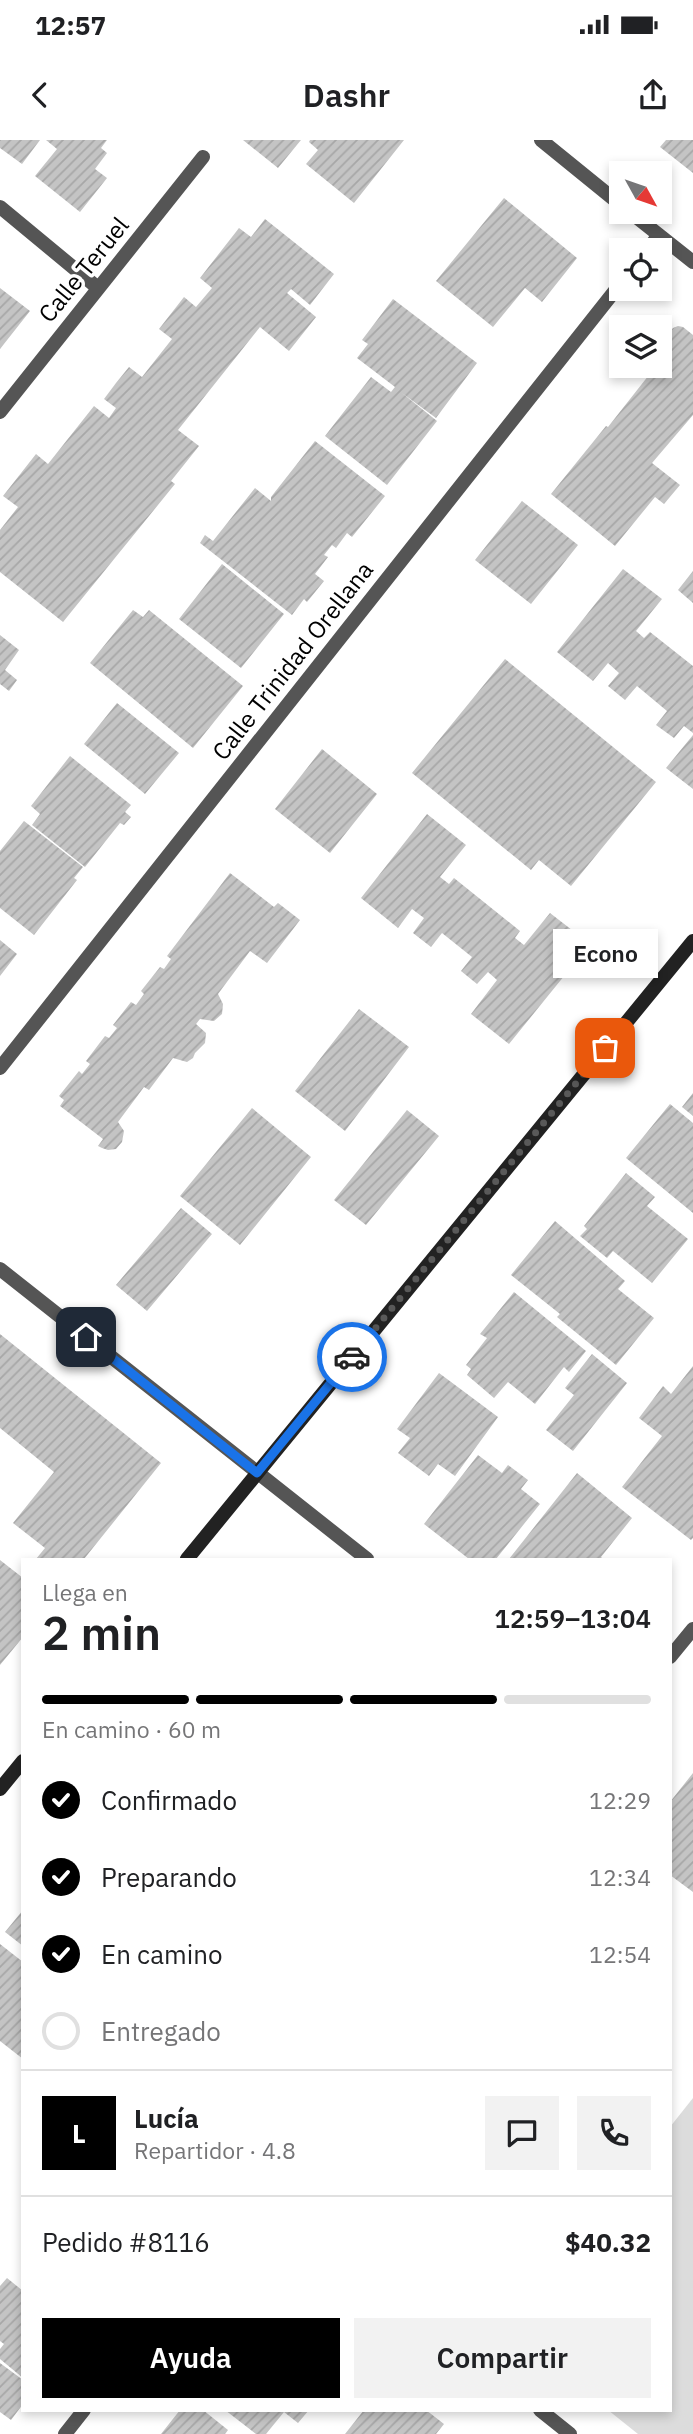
<!DOCTYPE html>
<html lang="es">
<head>
<meta charset="utf-8">
<style>
	body { margin:0; font-family:"IBM Plex Sans",sans-serif; background:#f2f2f2; color:#202124; height:100vh; display:flex; flex-direction:column; font-size:26px; white-space:nowrap }
	* { box-sizing:border-box; margin:0 }
	p { font-size:23px; color:#757577 }
	.icon { flex:none; width:38px; height:38px; fill:none; stroke:currentColor; stroke-width:2; stroke-linecap:round; stroke-linejoin:round }
	.map { position:relative; flex:1; overflow:hidden }
	.details { position:absolute; left:21px; top:1418px; width:651px; height:854px; display:flex; flex-direction:column; background:#fff; border-radius:0px; box-shadow:0 4px 10px #0003 }
	.details>* { flex:none }
	.needle { width:46px; rotate:130deg }
	.buttons { position:absolute; left:609px; top:21px; display:grid; gap:14px }
	.buttons a { display:grid; place-items:center; width:63px; height:63px; border-radius:0px; background:#fff; box-shadow:0 4px 10px #0003; font-size:35px }
	.pin { position:absolute; display:grid; place-items:center; width:60px; height:60px; color:#fff; margin:-30px; border-radius:14px; box-shadow:0 4px 10px #0006 }
	.courier { position:absolute; display:grid; place-items:center; width:70px; height:70px; margin:-35px; border:5px solid #1a73e8; border-radius:50%; background:#fff; color:#222; box-shadow:0 2px 9px #0007 }
	.bubble { position:absolute; height:49px; border-radius:0px; background:#fff; box-shadow:0 4px 10px #0003; font-size:23px; font-weight:600; line-height:49px; text-align:center }
	.summary em { font-style:normal; font-weight:600 }
	.summary div { display:flex; flex-direction:column-reverse }
	.summary { display:flex; align-items:center; justify-content:space-between; height:119px; padding:0 21px }
	h1 { font-size:46px; font-weight:600; line-height:52px }
	.bar { display:grid; grid-template-columns:repeat(4,1fr); gap:10px 7px; align-content:center; height:84px; padding:0 21px }
	.bar i { height:9px; border-radius:5px; background:#e0e0e0 }
	.bar .selected { background:#000 }
	.bar p { grid-column:span 4 }
	.line { display:flex; align-items:center; gap:18px; padding:0 21px; border-top:2px solid #e0e0e0 }
	.line div { flex:1 }
	.round { display:grid; place-items:center; flex:none; width:74px; height:74px; border-radius:0px; background:#f2f2f2 }
	ol { padding:0 21px; list-style:none }
	li { display:flex; align-items:center; gap:21px; height:77px }
	li p { margin-inline-start:auto }
	li .icon { padding:7px; border-radius:50%; background:#000; color:#fff; stroke-width:4 }
	li:last-child { color:#757577 }
	li i { width:38px; height:38px; border:4px solid #e0e0e0; border-radius:50% }
	.primary-button { display:flex; gap:14px; margin-top:auto; padding:14px 21px }
	.primary-button a { flex:1; height:80px; border-radius:0px; background:#000; color:#fff; font-size:28px; font-weight:600; line-height:80px; text-align:center }
	.primary-button a+a { background:#f2f2f2; color:#202124 }
	.status { display:flex; justify-content:space-between; align-items:center; height:49px; padding:0 35px; background:#fff; direction:ltr }
	.status svg { height:19px; fill:currentColor }
	header { display:flex; justify-content:space-between; align-items:center; height:91px; padding:0 21px; background:#fff; font-size:32px; font-weight:600 }
	.map>svg:first-child { display:block }
	.pitch { fill:#dcdcdc }
	.building { fill:url(#building-hatch) }
	.lines { fill:none; stroke-linecap:round; stroke-linejoin:round }
	.street { stroke:#555; stroke-width:14 }
	.secondary { stroke:#222; stroke-width:14 }
	.done { stroke:#595959; stroke-width:7; stroke-dasharray:0 12.6 }
	.route { stroke:#1a73e8; stroke-width:9 }
	.labels { text-anchor:middle; stroke-width:7; stroke-linejoin:round; paint-order:stroke }
	.street-label { font-size:24px; fill:#000; stroke:#fff }
</style>
</head>
<body>
<div class="status"><b>12:57</b><svg viewBox="0 0 49 12"><path d="M0 12V9h3v3zM5 12V6h3v6zM10 12V3h3v9zM15 12V0h3v12zM26 1h20v11H26zM47 4h2v5h-2z"/></svg></div>
<header><svg class="icon" aria-label="back" viewBox="0 0 24 24"><path d="M15 5l-7 7 7 7"/></svg>Dashr<svg class="icon" aria-label="share" viewBox="0 0 24 24"><path d="M12 15V3M7 8l5-5 5 5M5 13v7h14v-7"/></svg></header>
<div class="map">
<svg width="693" height="2294" viewBox="0 0 693 2294">
	<defs>
		<pattern id="building-hatch" width="6" height="6" patternUnits="userSpaceOnUse" patternTransform="scale(1.75)"><rect width="6" height="6" fill="#c4c4c4"/><path d="M-1 1l2-2M0 6l6-6M5 7l2-2" fill="none" stroke="#a7a7a7"/></pattern>
	</defs>
	<rect width="100%" height="100%" fill="#fff"/>
	<!-- pitch -->
	<path class="pitch" d="M 693,1958 L 693,2294 L 638,2294 L 608,2270 L 670,2270 L 670,1987 Z"/>
	<!-- building -->
	<path class="building" d="M 0,0 L 40,0 L 22,24 L 0,8 Z
		M 46,0 L 107,0 L 101,8 L 107,13 L 95,29 L 107,38 L 80,72 L 35,36 L 57,9 Z
		M 243,0 L 301,0 L 278,28 Z
		M 310,0 L 404,0 L 354,63 L 306,24 L 318,10 L 309,2 Z
		M 666,0 L 693,0 L 693,33 L 660,7 Z
		M 504,58 L 577,118 L 542,162 L 525,148 L 493,187 L 436,141 Z
		M 265,79 L 334,134 L 310,165 L 291,149 L 287,153 L 316,177 L 289,211 L 260,187 L 178,290 L 199,306 L 171,341 L 175,344 L 63,482 L 0,432 L 0,390 L 18,367 L 3,356 L 36,314 L 48,324 L 94,266 L 109,278 L 116,268 L 104,259 L 116,243 L 129,227 L 142,237 L 172,199 L 159,189 L 184,157 L 196,167 L 212,148 L 200,138 L 239,88 L 251,97 Z
		M 0,148 L 30,171 L 0,209 Z
		M 393,159 L 477,223 L 436,278 L 402,253 L 437,281 L 387,345 L 325,296 L 371,237 L 391,252 L 395,247 L 357,218 L 368,204 L 362,200 Z
		M 678,186 L 683,187 L 693,195 L 693,275 L 652,323 L 680,345 L 664,364 L 655,357 L 615,406 L 551,354 L 606,286 L 608,287 L 656,226 L 660,226 L 660,204 L 673,188 Z
		M 315,301 L 385,356 L 352,397 L 347,393 L 336,408 L 332,405 L 324,415 L 328,417 L 315,434 L 324,441 L 307,462 L 304,459 L 292,475 L 200,403 L 205,395 L 213,401 L 255,348 L 271,361 L 271,357 Z
		M 522,361 L 578,405 L 531,464 L 475,420 Z
		M 222,424 L 284,474 L 241,528 L 179,479 Z
		M 623,429 L 662,459 L 636,491 L 644,498 L 650,492 L 693,526 L 693,593 L 684,586 L 674,598 L 656,585 L 667,571 L 637,546 L 625,560 L 608,546 L 619,533 L 608,523 L 593,541 L 557,512 Z
		M 693,431 L 693,463 L 678,450 Z
		M 133,470 L 143,477 L 149,470 L 243,546 L 193,608 L 90,523 Z
		M 0,495 L 19,510 L 5,530 L 17,540 L 9,551 L 0,544 Z
		M 505,519 L 656,642 L 571,746 L 539,720 L 531,730 L 412,633 Z
		M 117,563 L 179,613 L 145,654 L 84,604 Z
		M 693,595 L 693,649 L 666,628 Z
		M 322,609 L 377,654 L 330,713 L 275,669 Z
		M 70,616 L 131,665 L 125,672 L 131,677 L 124,685 L 120,683 L 85,727 L 32,685 L 40,674 L 31,666 Z
		M 427,674 L 466,705 L 440,737 L 449,744 L 454,738 L 520,791 L 515,798 L 524,805 L 550,773 L 590,804 L 509,904 L 471,874 L 497,840 L 488,832 L 477,844 L 461,831 L 472,817 L 442,793 L 431,807 L 413,793 L 424,778 L 412,769 L 398,788 L 361,758 Z
		M 24,681 L 83,727 L 74,738 L 77,740 L 34,795 L 0,768 L 0,711 Z
		M 230,733 L 274,767 L 278,763 L 300,780 L 267,823 L 250,811 L 218,854 L 223,864 L 222,874 L 214,881 L 200,879 L 196,884 L 206,893 L 205,903 L 195,913 L 193,918 L 187,922 L 173,918 L 149,950 L 144,947 L 118,982 L 124,991 L 122,1002 L 116,1009 L 108,1010 L 102,1008 L 98,1006 L 103,999 L 60,966 L 64,960 L 59,956 L 79,931 L 82,934 L 90,924 L 86,921 L 105,896 L 109,898 L 117,888 L 113,885 L 131,862 L 136,865 L 144,854 L 141,851 L 160,827 L 164,829 L 171,819 L 167,816 Z
		M 0,800 L 17,814 L 0,836 Z
		M 359,869 L 409,907 L 345,991 L 295,951 Z
		M 693,953 L 693,976 L 682,967 Z
		M 670,964 L 693,983 L 693,1073 L 626,1018 Z
		M 252,968 L 311,1017 L 240,1105 L 180,1056 Z
		M 407,970 L 439,996 L 366,1085 L 334,1060 Z
		M 626,1033 L 655,1057 L 647,1066 L 688,1099 L 652,1143 L 613,1111 L 607,1118 L 580,1096 L 587,1089 L 584,1086 Z
		M 181,1068 L 212,1094 L 147,1171 L 116,1145 Z
		M 555,1081 L 625,1141 L 618,1149 L 654,1178 L 616,1225 L 557,1177 L 560,1174 L 511,1135 Z
		M 514,1152 L 586,1211 L 569,1232 L 564,1227 L 535,1264 L 508,1242 L 494,1258 L 467,1235 L 471,1229 L 466,1225 L 487,1198 L 480,1194 Z
		M 0,1194 L 161,1323 L 84,1419 L 36,1419 L 45,1408 L 13,1383 L 54,1332 L 0,1288 Z
		M 592,1214 L 627,1243 L 573,1311 L 546,1290 L 574,1255 L 565,1248 Z
		M 693,1226 L 693,1398 L 691,1400 L 622,1347 L 662,1296 L 639,1278 L 663,1246 L 671,1254 Z
		M 439,1233 L 498,1277 L 455,1336 L 438,1324 L 429,1336 L 398,1313 L 410,1298 L 397,1289 Z
		M 478,1315 L 502,1333 L 508,1325 L 528,1340 L 521,1349 L 540,1364 L 496,1419 L 469,1419 L 424,1384 Z
		M 577,1333 L 632,1378 L 601,1417 L 603,1419 L 509,1419 Z
		M 0,1420 L 23,1438 L 23,1497 L 0,1525 Z
		M 693,1633 L 693,1752 L 670,1735 L 670,1662 Z
		M 23,1770 L 23,1806 L 5,1792 Z
		M 0,1804 L 23,1822 L 23,1919 L 0,1901 Z
		M 7,2138 L 23,2151 L 23,2238 L 0,2219 L 0,2209 L 4,2204 L 0,2201 L 0,2146 Z
		M 0,2223 L 23,2240 L 23,2264 L 11,2280 L 0,2272 Z
		M 180,2270 L 203,2270 L 228,2290 L 225,2294 L 161,2294 Z
		M 225,2270 L 309,2270 L 298,2283 L 284,2272 L 266,2294 L 256,2294 Z
		M 364,2270 L 426,2270 L 444,2284 L 436,2294 L 345,2294 Z"/>
	<g class="lines">
		<!-- street -->
		<path class="street" d="M 541,0 L 621,65
			M 0,67 L 98,148
			M 630,72 L 693,122
			M 647,110 L 659,95
			M 0,272 L 203,17
			M 0,928 L 621,143
			M 0,1129 L 367,1419
			M 670,1517 L 693,1489
			M 540,2270 L 570,2294
			M 65,2294 L 84,2270"/>
		<!-- secondary -->
		<path class="secondary" d="M 187,1419 L 693,801
			M 0,1649 L 23,1621"/>
	</g>
	<g class="lines">
		<!-- done -->
		<path class="done" d="M 352,1217 L 605,908"/>
		<!-- route -->
		<path class="route" d="M 86,1197 L 257,1333 L 352,1217"/>
	</g>
	<g class="labels">
		<!-- street labels -->
		<g class="street-label">
			<text transform="translate(84 130) rotate(-51)" y="8">Calle Teruel</text>
			<text transform="translate(293 521) rotate(-52)" y="8">Calle Trinidad Orellana</text>
		</g>
	</g>
</svg>
<div class="buttons">
<a><svg class="needle" viewBox="-14 -14 28 28"><path d="M0-13l5 13h-10z" fill="#e53935"/><path d="M0 13l5-13h-10z" fill="#757577"/></svg></a>
<a><svg class="icon" aria-label="locate" viewBox="0 0 24 24"><circle cx="12" cy="12" r="6"/><path d="M12 2v4M12 18v4M2 12h4M18 12h4"/></svg></a>
<a><svg class="icon" aria-label="layers" viewBox="0 0 24 24"><path d="M12 4l9 5-9 5-9-5zM3 14l9 5 9-5"/></svg></a>
</div>
<div class="pin" style="left:605px;top:908px;background:#ea580c"><svg class="icon" aria-label="bag" viewBox="0 0 24 24"><path d="M5 8h14l-1 12H6zM9 8a3 3 0 0 1 6 0"/></svg></div>
<div class="pin" style="left:86px;top:1197px;background:#1f2937"><svg class="icon" aria-label="home" viewBox="0 0 24 24"><path d="M3 11l9-7 9 7M6 9v11h12V9"/></svg></div>
<div class="courier" style="left:352px;top:1217px"><svg class="icon" aria-label="car" viewBox="0 0 24 24"><path d="M5 17H2v-5l4-1 3-4h7l3 4 3 1v5h-3M9 17h6M6 11h13"/><circle cx="7" cy="17" r="2"/><circle cx="17" cy="17" r="2"/></svg></div>
<div class="bubble" style="left:553px;top:789px;width:105px">Econo</div>
<section class="details">
<div class="summary"><div><h1>2 min</h1><p>Llega en</p></div><em>12:59–13:04</em></div>
<div class="bar"><i class="selected"></i><i class="selected"></i><i class="selected"></i><i></i><p>En camino · 60 m</p></div>
<ol>
<li><svg class="icon" aria-label="check" viewBox="0 0 24 24"><path d="M5 12l5 5 9-10"/></svg>Confirmado<p>12:29</p></li>
<li><svg class="icon" aria-label="check" viewBox="0 0 24 24"><path d="M5 12l5 5 9-10"/></svg>Preparando<p>12:34</p></li>
<li><svg class="icon" aria-label="check" viewBox="0 0 24 24"><path d="M5 12l5 5 9-10"/></svg>En camino<p>12:54</p></li>
<li><i></i>Entregado</li>
</ol>
<div class="line" style="height:126px"><b class="round" style="background:#000;color:#fff">L</b><div><b>Lucía</b><p>Repartidor · 4.8</p></div><a class="round"><svg class="icon" aria-label="chat" viewBox="0 0 24 24"><path d="M4 5h16v11H9l-5 4z"/></svg></a><a class="round"><svg class="icon" aria-label="phone" viewBox="0 0 24 24"><path d="M5 4h4l2 5-3 2q2 4 5 5l2-3 5 2v4C11 20 4 13 5 4z"/></svg></a></div>
<div class="line" style="height:91px"><div>Pedido #8116</div><b>$40.32</b></div>
<div class="primary-button"><a>Ayuda</a><a>Compartir</a></div>
</section>
</div>
</body>
</html>
